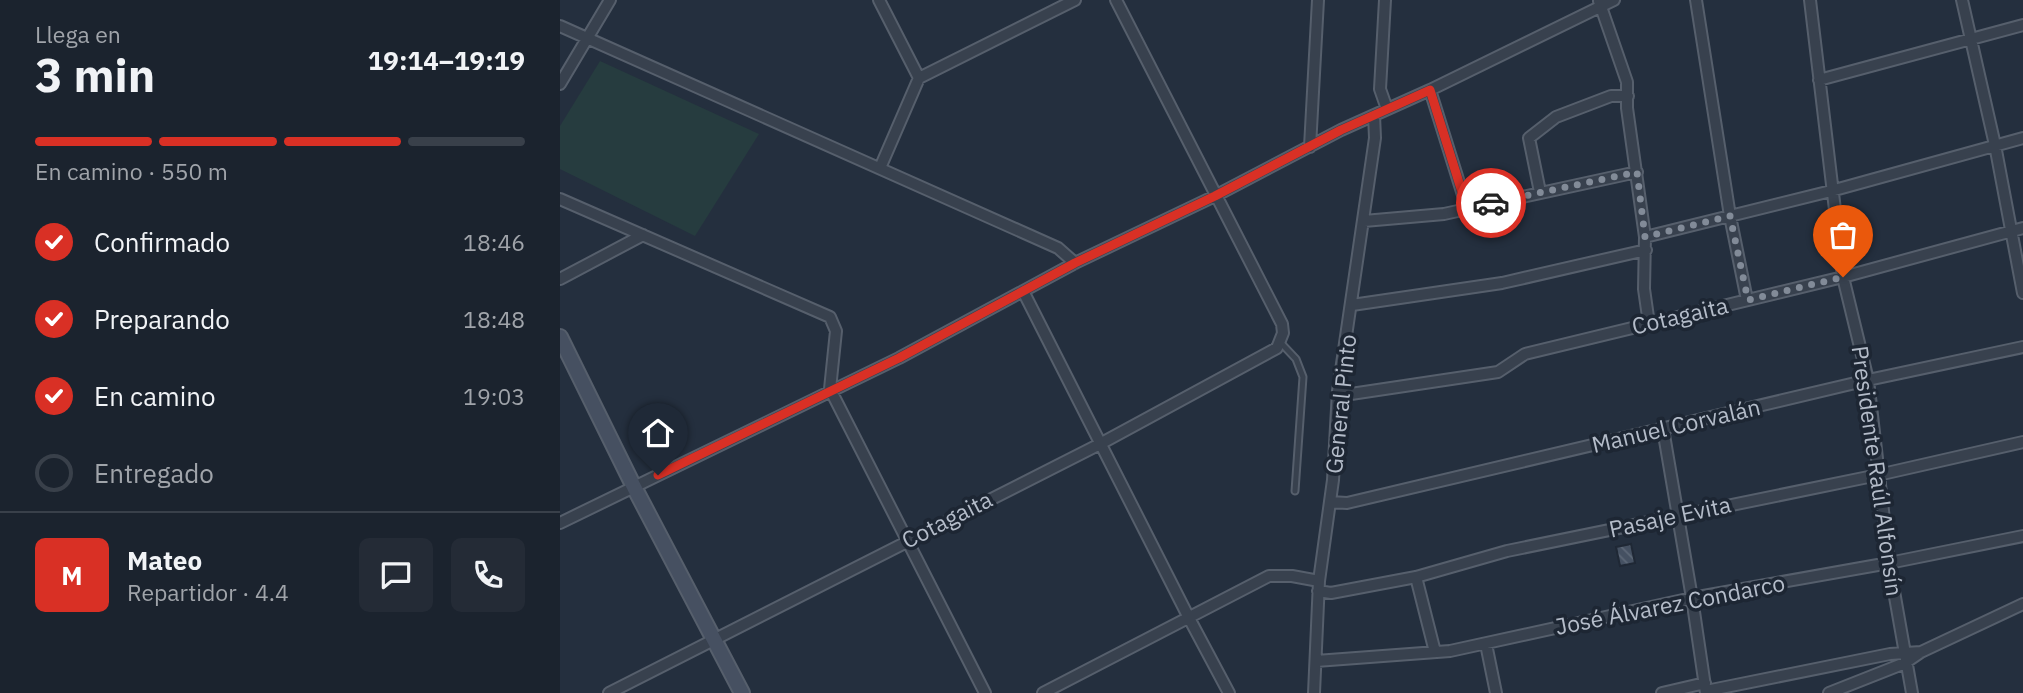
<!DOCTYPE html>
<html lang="es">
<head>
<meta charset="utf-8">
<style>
	body { margin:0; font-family:"IBM Plex Sans",sans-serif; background:#242b36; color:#f1f3f6; height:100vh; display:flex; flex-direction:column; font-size:26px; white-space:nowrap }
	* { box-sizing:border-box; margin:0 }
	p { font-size:23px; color:#a0a4aa }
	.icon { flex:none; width:38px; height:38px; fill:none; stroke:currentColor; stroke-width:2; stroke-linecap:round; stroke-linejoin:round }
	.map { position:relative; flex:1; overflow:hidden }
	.panel { display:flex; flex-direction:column; background:#1b232e; width:560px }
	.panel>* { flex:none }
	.pin { position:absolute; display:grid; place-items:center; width:60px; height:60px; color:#fff; margin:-72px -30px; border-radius:50% 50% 50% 0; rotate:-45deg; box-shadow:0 0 7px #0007 }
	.pin .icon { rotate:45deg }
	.courier { position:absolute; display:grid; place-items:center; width:70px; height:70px; margin:-35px; border:5px solid #d93025; border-radius:50%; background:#fff; color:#222; box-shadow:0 2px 9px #0007 }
	.summary em { font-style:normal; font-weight:700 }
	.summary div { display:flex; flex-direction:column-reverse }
	.summary { display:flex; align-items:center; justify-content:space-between; height:119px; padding:0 35px }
	h1 { font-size:46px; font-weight:700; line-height:52px }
	.bar { display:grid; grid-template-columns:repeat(4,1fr); gap:10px 7px; align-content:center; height:84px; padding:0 35px }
	.bar i { height:9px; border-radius:5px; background:#39404a }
	.bar .selected { background:#d93025 }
	.bar p { grid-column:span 4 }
	.line { display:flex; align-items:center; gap:18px; padding:0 35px; border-top:2px solid #39404a }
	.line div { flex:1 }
	.round { display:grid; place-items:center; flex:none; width:74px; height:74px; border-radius:10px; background:#242b36 }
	ol { padding:0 35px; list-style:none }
	li { display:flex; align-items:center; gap:21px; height:77px }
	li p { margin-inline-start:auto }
	li .icon { padding:7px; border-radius:50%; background:#d93025; color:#fff; stroke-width:4 }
	li:last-child { color:#a0a4aa }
	li i { width:38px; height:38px; border:4px solid #39404a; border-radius:50% }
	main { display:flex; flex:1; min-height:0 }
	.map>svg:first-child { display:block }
	.green { fill:#263c3f }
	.building { fill:url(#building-back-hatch); stroke:#1f2835; stroke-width:2 }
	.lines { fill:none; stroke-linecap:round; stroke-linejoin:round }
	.service-casing { stroke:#565f6c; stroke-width:9 }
	.minor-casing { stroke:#565f6c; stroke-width:14 }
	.secondary-casing { stroke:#565f6c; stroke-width:18 }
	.service { stroke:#38414e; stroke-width:5 }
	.minor { stroke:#38414e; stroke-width:10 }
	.secondary { stroke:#465061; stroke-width:14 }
	.done { stroke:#828b98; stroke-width:7; stroke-dasharray:0 12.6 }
	.route { stroke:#d93025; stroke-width:9 }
	.labels { text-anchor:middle; stroke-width:7; stroke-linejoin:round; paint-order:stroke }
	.street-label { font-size:23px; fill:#b4bcc9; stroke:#1d2633 }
</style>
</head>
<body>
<main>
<section class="panel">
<div class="summary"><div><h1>3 min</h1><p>Llega en</p></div><em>19:14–19:19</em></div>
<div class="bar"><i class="selected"></i><i class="selected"></i><i class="selected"></i><i></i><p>En camino · 550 m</p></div>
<ol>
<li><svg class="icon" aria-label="check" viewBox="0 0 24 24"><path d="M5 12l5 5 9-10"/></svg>Confirmado<p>18:46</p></li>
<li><svg class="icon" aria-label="check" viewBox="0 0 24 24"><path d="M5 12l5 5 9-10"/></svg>Preparando<p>18:48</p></li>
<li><svg class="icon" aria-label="check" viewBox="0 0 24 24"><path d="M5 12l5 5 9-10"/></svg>En camino<p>19:03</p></li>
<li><i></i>Entregado</li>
</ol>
<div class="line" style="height:126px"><b class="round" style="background:#d93025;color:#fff">M</b><div><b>Mateo</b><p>Repartidor · 4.4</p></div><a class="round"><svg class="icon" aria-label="chat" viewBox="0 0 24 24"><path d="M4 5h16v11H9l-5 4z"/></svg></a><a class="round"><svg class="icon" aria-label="phone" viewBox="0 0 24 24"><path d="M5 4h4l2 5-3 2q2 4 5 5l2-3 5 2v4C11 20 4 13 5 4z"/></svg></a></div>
</section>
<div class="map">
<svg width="1463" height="693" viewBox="0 0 1463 693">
	<defs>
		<pattern id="building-back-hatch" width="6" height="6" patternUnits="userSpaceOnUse" patternTransform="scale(1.75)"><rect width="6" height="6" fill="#455162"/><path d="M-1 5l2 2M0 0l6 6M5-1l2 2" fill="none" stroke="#5d6877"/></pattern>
	</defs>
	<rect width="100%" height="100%" fill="#242f3e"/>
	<!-- green -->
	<path class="green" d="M 40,61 L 199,134 L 135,236 L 0,169 L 0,126 Z"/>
	<!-- building -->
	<path class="building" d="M 1071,544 L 1075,563 L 1060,566 L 1056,547 Z"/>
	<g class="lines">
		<!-- service casing -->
		<g class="service-casing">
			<path id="service" d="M 720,342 L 736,359 L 743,377 L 735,491"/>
		</g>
		<!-- minor casing -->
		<g class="minor-casing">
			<path id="minor" d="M 319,0 L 359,78
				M 825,0 L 820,89 L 827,109
				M 1136,0 L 1170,216 L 1187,300
				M 1250,0 L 1283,277 L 1308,380 L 1329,563 L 1352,693
				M 1402,0 L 1435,145 L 1463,293
				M 1039,1 L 1067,82 L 1067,108 L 1085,237 L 1084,289 L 1089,324
				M 0,26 L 498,248 L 515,263
				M 359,78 L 515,0
				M 1259,80 L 1463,25
				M 0,84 L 50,0
				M 870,90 L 907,208
				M 750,147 L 758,0
				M 320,168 L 359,78
				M 980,192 L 969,138 L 996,117 L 1051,96 L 1068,96
				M 0,199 L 270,317 L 276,331 L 270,389 L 425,693
				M 804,221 L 884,214 L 1077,172
				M 1085,237 L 1271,191 L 1463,138
				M 0,279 L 83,235
				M 463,291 L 629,618 L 669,693
				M 792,305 L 942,283 L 1086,250
				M 778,391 L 791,394 L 938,372 L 965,354 L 1283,277 L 1463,228
				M 1103,429 L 1132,598 L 1146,693
				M 770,502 L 787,503 L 1308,380 L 1463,347
				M 0,523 L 339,358 L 515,263 L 655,196 L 781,130 L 870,90 L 1054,0
				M 856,577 L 875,652
				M 758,591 L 771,593 L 856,577 L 947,551 L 1318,475 L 1463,442
				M 926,644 L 936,693
				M 756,661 L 890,651 L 1132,598 L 1329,563 L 1463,536
				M 1146,691 L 1330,654 L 1361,652
				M 49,693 L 540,444 L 717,348 L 723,333 L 722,324 L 556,0
				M 483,693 L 709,576 L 732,576 L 759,581
				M 754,693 L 759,581 L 773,480 L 778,391 L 815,138 L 814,115
				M 1102,693 L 1145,683
				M 1269,693 L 1345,663 L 1361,652 L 1463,604"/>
		</g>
		<!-- secondary casing -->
		<g class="secondary-casing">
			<path id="secondary" d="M 0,337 L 74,487 L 182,693"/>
		</g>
		<!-- service -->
		<use href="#service" class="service"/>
		<!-- minor -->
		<use href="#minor" class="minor"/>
		<!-- secondary -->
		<use href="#secondary" class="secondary"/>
	</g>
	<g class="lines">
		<!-- done -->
		<path class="done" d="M 931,203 L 1077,172 L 1085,237 L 1170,216 L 1188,300 L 1283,277"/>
		<!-- route -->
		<path class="route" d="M 98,475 L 339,358 L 515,263 L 655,196 L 781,130 L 870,90 L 907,208 L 931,203"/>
	</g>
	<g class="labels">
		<!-- street labels -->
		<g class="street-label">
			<text transform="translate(1120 316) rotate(-13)" y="8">Cotagaita</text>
			<text transform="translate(781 404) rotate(-84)" y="8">General Pinto</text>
			<text transform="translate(1116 426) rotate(-13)" y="8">Manuel Corvalán</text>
			<text transform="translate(1317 471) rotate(82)" y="8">Presidente Raúl Alfonsín</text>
			<text transform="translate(1110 517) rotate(-12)" y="8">Pasaje Evita</text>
			<text transform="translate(387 520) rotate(-27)" y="8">Cotagaita</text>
			<text transform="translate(1110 605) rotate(-11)" y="8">José Álvarez Condarco</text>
		</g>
	</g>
</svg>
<div class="pin" style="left:1283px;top:277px;background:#ea580c"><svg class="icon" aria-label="bag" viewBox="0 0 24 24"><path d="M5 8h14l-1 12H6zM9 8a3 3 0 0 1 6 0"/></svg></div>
<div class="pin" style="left:98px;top:475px;background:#1f2937"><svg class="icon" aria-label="home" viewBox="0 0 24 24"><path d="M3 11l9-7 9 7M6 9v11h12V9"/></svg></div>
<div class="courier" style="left:931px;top:203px"><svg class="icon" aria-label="car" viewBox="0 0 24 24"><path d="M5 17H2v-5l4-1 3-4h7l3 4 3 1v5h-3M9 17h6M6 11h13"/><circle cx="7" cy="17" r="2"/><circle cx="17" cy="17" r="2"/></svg></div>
</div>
</main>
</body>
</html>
